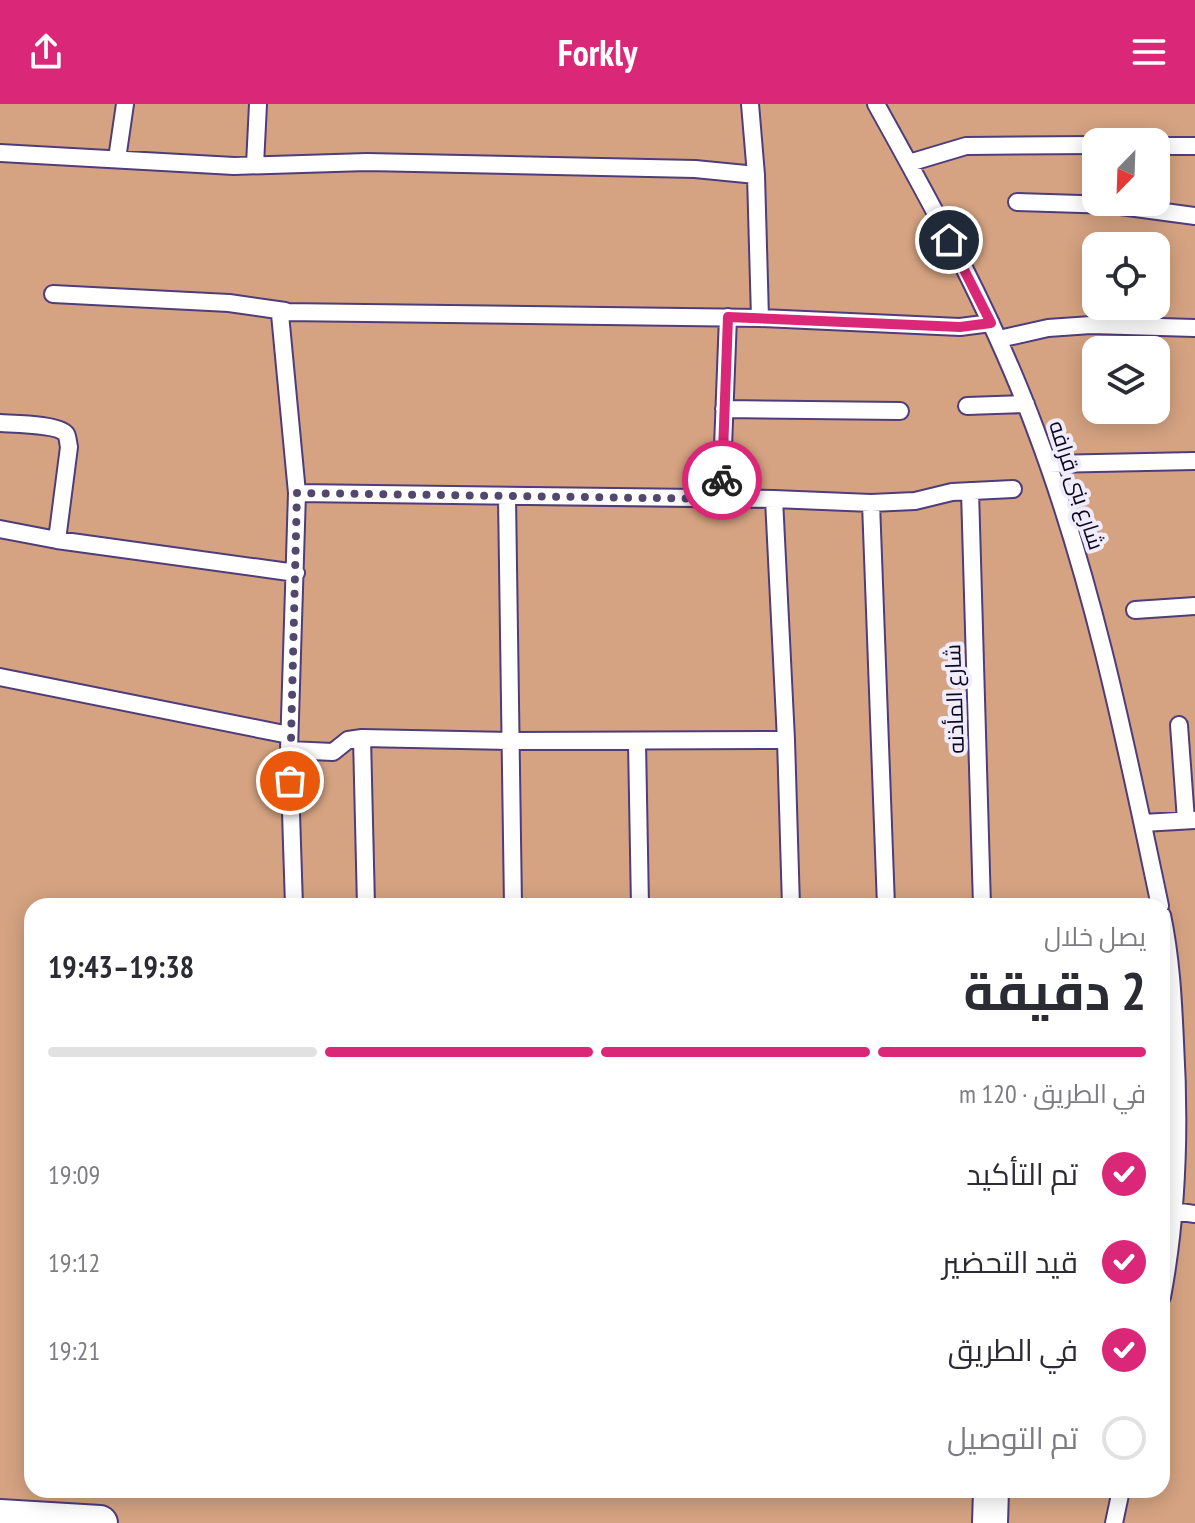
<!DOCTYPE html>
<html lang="ar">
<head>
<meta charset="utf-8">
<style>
	body { margin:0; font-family:"PT Sans Narrow",Cairo,sans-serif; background:#f7f7f7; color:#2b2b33; direction:rtl; height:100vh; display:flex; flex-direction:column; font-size:30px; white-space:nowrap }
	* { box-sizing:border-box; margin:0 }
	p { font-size:26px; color:#7c7c81 }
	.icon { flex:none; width:44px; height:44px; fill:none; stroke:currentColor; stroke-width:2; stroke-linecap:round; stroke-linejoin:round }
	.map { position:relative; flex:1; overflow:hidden; direction:ltr }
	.drawer { position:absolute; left:24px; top:794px; width:1146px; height:600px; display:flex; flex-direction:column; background:#fff; border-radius:24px; box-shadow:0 4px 20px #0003; direction:rtl }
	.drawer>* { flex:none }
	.needle { width:52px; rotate:203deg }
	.tools { position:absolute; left:1082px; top:24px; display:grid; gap:16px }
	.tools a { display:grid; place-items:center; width:88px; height:88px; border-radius:16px; background:#fff; box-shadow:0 4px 20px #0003; font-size:40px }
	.pin { position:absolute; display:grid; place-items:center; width:68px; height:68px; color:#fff; margin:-34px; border:4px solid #fff; border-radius:50%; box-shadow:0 2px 8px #0007 }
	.courier { position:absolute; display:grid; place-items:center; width:80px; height:80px; margin:-40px; border:6px solid #db2777; border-radius:50%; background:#fff; color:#222; box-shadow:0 2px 10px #0007 }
	.head em { font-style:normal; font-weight:700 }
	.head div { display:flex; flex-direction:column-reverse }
	.head { display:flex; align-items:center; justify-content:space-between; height:136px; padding:0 24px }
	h1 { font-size:52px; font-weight:700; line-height:60px }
	.bar { display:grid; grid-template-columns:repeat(4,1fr); gap:12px 8px; align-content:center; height:96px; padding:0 24px }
	.bar i { height:10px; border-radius:6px; background:#e1e1e2 }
	.bar .selected { background:#db2777 }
	.bar p { grid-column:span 4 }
	ol { padding:0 24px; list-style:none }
	li { display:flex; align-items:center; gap:24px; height:88px }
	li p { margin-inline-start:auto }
	li .icon { padding:8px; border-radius:50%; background:#db2777; color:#fff; stroke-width:4 }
	li:last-child { color:#7c7c81 }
	li i { width:44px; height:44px; border:4px solid #e1e1e2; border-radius:50% }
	header { display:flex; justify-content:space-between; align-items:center; height:104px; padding:0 24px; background:#db2777; color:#fff; font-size:36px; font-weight:700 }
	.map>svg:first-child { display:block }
	.green { fill:#d5a382; fill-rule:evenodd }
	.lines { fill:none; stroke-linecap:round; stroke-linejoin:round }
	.lane-casing { stroke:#4e3c7b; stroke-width:20 }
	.street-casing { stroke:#4e3c7b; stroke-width:38 }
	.lane { stroke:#fff; stroke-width:16 }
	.street { stroke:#fff; stroke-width:34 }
	.done { stroke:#52486d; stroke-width:8; stroke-dasharray:0 14.4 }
	.route { stroke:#db2777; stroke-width:10 }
	.labels { text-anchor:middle; stroke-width:8; stroke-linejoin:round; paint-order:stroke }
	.street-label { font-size:22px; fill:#0e061e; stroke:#efecfb }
</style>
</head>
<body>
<header><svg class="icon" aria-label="menu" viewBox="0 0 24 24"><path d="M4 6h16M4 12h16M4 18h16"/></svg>Forkly<svg class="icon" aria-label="share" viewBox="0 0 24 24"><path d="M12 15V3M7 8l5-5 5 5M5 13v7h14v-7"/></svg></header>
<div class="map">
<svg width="1195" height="1419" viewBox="0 0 1195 1419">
	<rect width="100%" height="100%" fill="#d1c3ff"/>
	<!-- green -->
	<path class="green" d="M 0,0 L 1195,0 L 1195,1419 L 0,1419 ZM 1096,38 L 1156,38 L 1156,98 L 1096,98 ZM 1096,142 L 1156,142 L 1156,202 L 1096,202 ZM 1096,246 L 1156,246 L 1156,306 L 1096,306 ZM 32,802 L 1162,802 L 1162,1386 L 32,1386 Z"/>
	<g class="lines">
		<!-- lane casing -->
		<g class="lane-casing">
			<path id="lane" d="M 750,0 L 756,71
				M 876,0 C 935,106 994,213 1036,327 C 1094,481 1126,641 1160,802
				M 1156,42 L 1195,42
				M 0,49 L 234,62 L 367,58 L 695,65 L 756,71 L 760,214
				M 117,55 L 125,0
				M 909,59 L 966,42 L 1096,41
				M 255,61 L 258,0
				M 1017,98 L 1113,101 L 1195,112
				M 53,190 L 229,199 L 285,207
				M 999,235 L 1048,224 L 1091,221 L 1195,224
				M 967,302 L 1026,300
				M 724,305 L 900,307
				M 0,319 C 14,320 58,320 66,330 C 68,333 68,339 69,343 L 57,436
				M 1048,360 L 1195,357
				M 970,387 L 982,802
				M 297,389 L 774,395 L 871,399 L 915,397 L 952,388 L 1013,385
				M 507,393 L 513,802
				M 721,395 L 728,213
				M 774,395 L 786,636 L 791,802
				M 871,399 L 886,802
				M 0,425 L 57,436 L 296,469
				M 1135,506 L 1195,502
				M 0,573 L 289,631
				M 1179,621 L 1186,716
				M 362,634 L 366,802
				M 637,638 L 640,802
				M 289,646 L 333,648 L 348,636 L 362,634 L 511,637 L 786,636
				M 1143,719 L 1195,716
				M 294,802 L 289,646 L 297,389 L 280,210 L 283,208 L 760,214 L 960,223 L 991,219
				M 1162,811 C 1171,854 1173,895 1175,938 C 1180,1024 1178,1108 1162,1193
				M 1174,1107 L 1195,1110
				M 1114,1419 L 1121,1386"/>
		</g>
		<!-- street casing -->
		<g class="street-casing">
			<path id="street" d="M 0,1413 L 100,1419
				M 990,1419 L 991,1386"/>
		</g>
		<!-- lane -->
		<use href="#lane" class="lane"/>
		<!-- street -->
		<use href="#street" class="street"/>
	</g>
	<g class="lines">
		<!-- done -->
		<path class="done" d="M 290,677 L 297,389 L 721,395 L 722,376"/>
		<!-- route -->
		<path class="route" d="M 722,376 L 728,213 L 960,223 L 991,219 L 949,136"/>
	</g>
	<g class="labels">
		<!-- street labels -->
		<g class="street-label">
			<text transform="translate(1077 381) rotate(72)" y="8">شارع بنى قرافه</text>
			<text transform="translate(954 595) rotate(-92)" y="8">شارع المأذنه</text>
		</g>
	</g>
</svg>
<div class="tools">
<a><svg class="needle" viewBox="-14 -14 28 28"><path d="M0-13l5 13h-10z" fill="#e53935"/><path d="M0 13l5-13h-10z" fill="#7c7c81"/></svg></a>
<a><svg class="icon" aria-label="locate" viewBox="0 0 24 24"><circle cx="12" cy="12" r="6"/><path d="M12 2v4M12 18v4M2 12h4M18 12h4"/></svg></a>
<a><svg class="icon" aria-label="layers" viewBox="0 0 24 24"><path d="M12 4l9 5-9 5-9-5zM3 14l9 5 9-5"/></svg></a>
</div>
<div class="pin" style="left:290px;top:677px;background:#ea580c"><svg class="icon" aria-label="bag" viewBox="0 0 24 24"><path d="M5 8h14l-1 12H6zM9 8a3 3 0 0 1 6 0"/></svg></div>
<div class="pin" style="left:949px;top:136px;background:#1f2937"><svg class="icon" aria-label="home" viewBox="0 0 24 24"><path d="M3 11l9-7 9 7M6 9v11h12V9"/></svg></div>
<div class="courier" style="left:722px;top:376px"><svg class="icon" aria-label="bike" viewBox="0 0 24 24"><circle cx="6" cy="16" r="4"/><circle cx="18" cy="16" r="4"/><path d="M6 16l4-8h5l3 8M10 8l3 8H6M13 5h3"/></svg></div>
<section class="drawer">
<div class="head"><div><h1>2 دقيقة</h1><p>يصل خلال</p></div><em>19:38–19:43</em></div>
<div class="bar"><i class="selected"></i><i class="selected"></i><i class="selected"></i><i></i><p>في الطريق · 120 m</p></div>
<ol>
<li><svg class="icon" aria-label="check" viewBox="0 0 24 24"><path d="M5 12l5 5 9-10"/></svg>تم التأكيد<p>19:09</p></li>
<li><svg class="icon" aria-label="check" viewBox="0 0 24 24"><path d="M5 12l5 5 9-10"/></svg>قيد التحضير<p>19:12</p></li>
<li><svg class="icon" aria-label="check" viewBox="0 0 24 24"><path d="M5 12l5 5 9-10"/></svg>في الطريق<p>19:21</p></li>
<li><i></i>تم التوصيل</li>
</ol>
</section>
</div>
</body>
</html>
